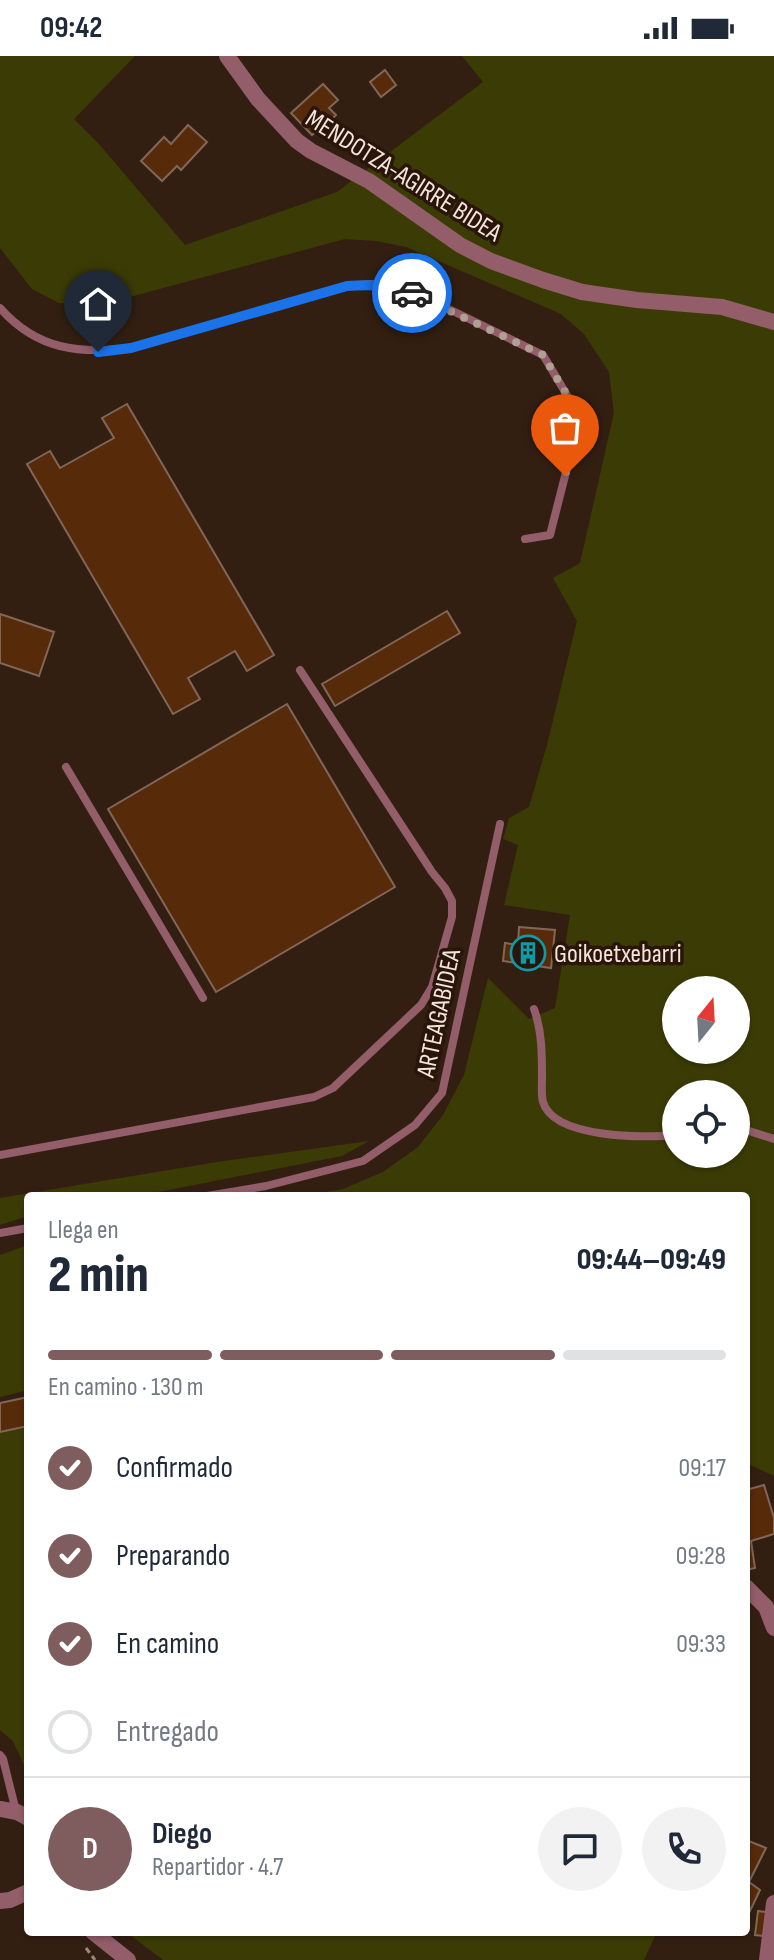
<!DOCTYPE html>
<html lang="es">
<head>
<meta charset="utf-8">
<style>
	body { margin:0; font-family:"Sofia Sans Condensed",sans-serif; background:#f2f2f3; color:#1f2937; height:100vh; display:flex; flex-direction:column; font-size:30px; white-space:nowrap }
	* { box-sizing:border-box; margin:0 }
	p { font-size:26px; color:#747a83 }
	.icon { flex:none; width:44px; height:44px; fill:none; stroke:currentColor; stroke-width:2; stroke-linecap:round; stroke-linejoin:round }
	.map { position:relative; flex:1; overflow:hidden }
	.sheet { position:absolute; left:24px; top:1136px; width:726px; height:744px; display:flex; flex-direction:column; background:#fff; border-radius:8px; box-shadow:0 2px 6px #0004 }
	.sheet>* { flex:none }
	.needle { width:52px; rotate:18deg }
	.buttons { position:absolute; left:662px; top:920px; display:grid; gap:16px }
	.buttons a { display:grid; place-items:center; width:88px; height:88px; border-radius:50%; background:#fff; box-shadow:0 2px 6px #0004; font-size:40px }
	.pin { position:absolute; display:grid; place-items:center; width:68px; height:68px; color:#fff; margin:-82px -34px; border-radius:50% 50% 50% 0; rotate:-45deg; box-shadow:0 0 8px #0007 }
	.pin .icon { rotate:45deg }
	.courier { position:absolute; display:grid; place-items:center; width:80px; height:80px; margin:-40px; border:6px solid #1a73e8; border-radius:50%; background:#fff; color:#222; box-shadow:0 2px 10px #0007 }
	.summary em { font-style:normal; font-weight:800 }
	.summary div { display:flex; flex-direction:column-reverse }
	.summary { display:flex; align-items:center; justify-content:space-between; height:136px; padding:0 24px }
	h1 { font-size:52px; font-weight:800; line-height:60px }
	.bar { display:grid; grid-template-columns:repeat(4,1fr); gap:12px 8px; align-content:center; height:96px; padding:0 24px }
	.bar i { height:10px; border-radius:6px; background:#e0e1e3 }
	.bar .current { background:#7f5d5f }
	.bar p { grid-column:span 4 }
	.line { display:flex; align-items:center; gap:20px; padding:0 24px; border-top:2px solid #e0e1e3 }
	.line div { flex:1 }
	.round { display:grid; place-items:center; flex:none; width:84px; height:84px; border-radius:42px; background:#f2f2f3 }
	ol { padding:0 24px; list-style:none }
	li { display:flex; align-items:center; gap:24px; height:88px }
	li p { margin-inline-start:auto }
	li .icon { padding:8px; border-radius:50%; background:#7f5d5f; color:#fff; stroke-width:4 }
	li:last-child { color:#747a83 }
	li i { width:44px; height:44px; border:4px solid #e0e1e3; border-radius:50% }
	.status { display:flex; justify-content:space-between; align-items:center; height:56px; padding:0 40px; background:#fff; direction:ltr }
	.status svg { height:22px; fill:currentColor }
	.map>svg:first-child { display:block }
	.green { fill:#3b3c05; fill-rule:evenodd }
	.building { fill:#572a09; stroke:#816759; stroke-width:2 }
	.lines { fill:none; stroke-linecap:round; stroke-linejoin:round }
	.path { stroke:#99887d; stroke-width:3; stroke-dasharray:6 4; stroke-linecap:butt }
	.service { stroke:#935d69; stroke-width:8 }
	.minor { stroke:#935d69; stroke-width:16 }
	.done { stroke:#b09f95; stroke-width:8; stroke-dasharray:0 14.4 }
	.route { stroke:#1a73e8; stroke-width:10 }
	.labels { text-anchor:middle; stroke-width:7; stroke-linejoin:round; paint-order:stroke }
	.street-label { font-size:26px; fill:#f3e4dc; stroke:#291509 }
	.poi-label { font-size:26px; fill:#f3e4dc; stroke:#291509; text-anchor:start }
</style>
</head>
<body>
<div class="status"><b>09:42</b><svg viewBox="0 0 49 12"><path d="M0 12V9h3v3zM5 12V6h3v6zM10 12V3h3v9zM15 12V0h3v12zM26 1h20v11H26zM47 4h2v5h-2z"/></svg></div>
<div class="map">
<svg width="774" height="1904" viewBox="0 0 774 1904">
	<rect width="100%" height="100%" fill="#331f12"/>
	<!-- green -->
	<path class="green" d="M 0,0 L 135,0 L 74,63 L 98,87 L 185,189 L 337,136 L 483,26 L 462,0 L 774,0 L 774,1420 L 746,1407 L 746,1140 L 303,1140 L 343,1133 L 383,1116 L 418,1091 L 443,1059 L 464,1019 L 488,922 L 529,963 L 555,952 L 570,859 L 504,849 L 518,789 L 503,783 L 509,762 L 529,751 L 547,689 L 577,565 L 553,522 L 580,507 L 614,357 L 609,316 L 584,278 L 561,258 L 406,191 L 376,185 L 345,183 L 100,249 L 59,247 L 32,233 L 0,192 ZM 676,934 L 736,934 L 736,994 L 676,994 ZM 676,1038 L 736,1038 L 736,1098 L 676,1098 Z
		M 369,1085 L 342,1100 L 138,1140 L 28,1140 L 28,1160 L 0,1169 L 0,1142 L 217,1106 Z
		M 28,1189 L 28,1334 L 0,1341 L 0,1199 Z
		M 28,1369 L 28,1718 L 13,1685 L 0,1674 L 0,1376 Z
		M 126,1876 L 657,1876 L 644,1904 L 163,1904 Z"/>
	<!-- building -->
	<path class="building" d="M 385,14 L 396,29 L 381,41 L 370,26 Z
		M 323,28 L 338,44 L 329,52 L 336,59 L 330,65 L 334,69 L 326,77 L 321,71 L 312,79 L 291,57 Z
		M 188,69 L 207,86 L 181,114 L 177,110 L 162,125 L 141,105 L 164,81 L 171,88 Z
		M 127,348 L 274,599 L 247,615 L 235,595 L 188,622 L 200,643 L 173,658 L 27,408 L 50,395 L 60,412 L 114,382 L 102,362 Z
		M 447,555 L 460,577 L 335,650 L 322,628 Z
		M 0,558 L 54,576 L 39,620 L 0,607 Z
		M 287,648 L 395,831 L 216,936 L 108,753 Z
		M 519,871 L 555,874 L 551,912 L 503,905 L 505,887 L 518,889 Z
		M 28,1341 L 28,1370 L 0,1376 L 0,1347 Z
		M 764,1429 L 774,1462 L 774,1478 L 751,1485 L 755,1512 L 746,1514 L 746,1434 Z
		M 746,1784 L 766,1792 L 749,1826 L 760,1834 L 749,1857 L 746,1855 Z
		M 758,1855 L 767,1856 L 765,1880 L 755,1879 Z"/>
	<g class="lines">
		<!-- path -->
		<path class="path" d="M 86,1892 L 95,1904"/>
		<!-- service -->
		<path class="service" d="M 0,252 C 37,294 79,298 131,292 L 347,230 L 371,228 L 394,231 L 422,240 L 543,299 L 580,361 L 550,479 L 525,483
			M 66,711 L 203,942
			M 534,953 C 542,975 542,998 542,1021 C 542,1029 541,1039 543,1046 C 554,1083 646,1082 676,1079
			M 736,1074 L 749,1075 L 774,1083
			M 0,1099 L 314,1041 L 333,1032 L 421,949 L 432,931 L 452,861 L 452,845 L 445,832 L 432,816 L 300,614
			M 207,1140 L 266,1130 L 363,1105 L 415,1069 L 442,1037 L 500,768
			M 0,1177 L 28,1172
			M 0,1699 L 3,1703 L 16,1755"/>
		<!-- minor -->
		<path class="minor" d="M 227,0 L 258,43 L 297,85 L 311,95 L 369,125 L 460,189 L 491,205 L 543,224 L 582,236 L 637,244 L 722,251 L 774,266
			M 746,1531 L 766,1551 L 774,1572
			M 0,1753 L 17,1756 L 28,1762
			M 0,1845 L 10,1844 L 28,1836
			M 93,1876 L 128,1904
			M 767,1904 L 774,1847"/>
	</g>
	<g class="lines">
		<!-- done -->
		<path class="done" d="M 412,237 L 543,299 L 580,361 L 565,420"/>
		<!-- route -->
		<path class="route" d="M 98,296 L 131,292 L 347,230 C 371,228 390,229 412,237"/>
	</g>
	<!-- icons -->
	<defs>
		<g id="building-ring" transform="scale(1.8)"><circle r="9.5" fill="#291509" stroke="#0f9aa8" stroke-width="1.5"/><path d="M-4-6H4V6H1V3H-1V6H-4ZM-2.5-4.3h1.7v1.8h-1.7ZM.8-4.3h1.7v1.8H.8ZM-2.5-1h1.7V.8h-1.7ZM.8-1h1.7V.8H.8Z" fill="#0f9aa8"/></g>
	</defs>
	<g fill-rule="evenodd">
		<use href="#building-ring" x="528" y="897"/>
	</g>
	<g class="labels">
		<!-- street labels -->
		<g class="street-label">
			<text transform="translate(404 119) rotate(32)" y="9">MENDOTZA-AGIRRE BIDEA</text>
			<text transform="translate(438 957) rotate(-78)" y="9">ARTEAGABIDEA</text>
		</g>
		<!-- poi labels -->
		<g class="poi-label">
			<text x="554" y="906">Goikoetxebarri</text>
		</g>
	</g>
</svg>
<div class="buttons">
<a><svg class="needle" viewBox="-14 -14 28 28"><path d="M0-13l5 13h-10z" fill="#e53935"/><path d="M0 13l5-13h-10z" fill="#747a83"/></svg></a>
<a><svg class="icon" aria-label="locate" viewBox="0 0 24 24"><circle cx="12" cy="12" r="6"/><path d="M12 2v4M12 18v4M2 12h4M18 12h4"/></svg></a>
</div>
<div class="pin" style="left:565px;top:420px;background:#ea580c"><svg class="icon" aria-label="bag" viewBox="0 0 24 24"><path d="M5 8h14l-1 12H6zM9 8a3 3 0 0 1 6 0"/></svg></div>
<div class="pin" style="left:98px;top:296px;background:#1f2937"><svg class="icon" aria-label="home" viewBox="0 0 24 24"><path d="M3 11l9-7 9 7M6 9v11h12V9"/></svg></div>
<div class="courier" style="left:412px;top:237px"><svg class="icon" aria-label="car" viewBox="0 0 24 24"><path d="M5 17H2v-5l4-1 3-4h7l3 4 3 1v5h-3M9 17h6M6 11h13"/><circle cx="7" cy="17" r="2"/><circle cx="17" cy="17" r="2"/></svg></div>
<section class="sheet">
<div class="summary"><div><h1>2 min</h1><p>Llega en</p></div><em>09:44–09:49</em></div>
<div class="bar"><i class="current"></i><i class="current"></i><i class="current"></i><i></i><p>En camino · 130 m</p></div>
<ol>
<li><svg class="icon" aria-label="check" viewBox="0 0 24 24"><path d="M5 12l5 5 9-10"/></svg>Confirmado<p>09:17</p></li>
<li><svg class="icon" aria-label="check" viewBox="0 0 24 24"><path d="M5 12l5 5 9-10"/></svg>Preparando<p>09:28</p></li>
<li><svg class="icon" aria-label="check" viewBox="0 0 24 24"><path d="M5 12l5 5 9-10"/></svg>En camino<p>09:33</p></li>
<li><i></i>Entregado</li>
</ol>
<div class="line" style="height:144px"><b class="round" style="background:#7f5d5f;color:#fff">D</b><div><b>Diego</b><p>Repartidor · 4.7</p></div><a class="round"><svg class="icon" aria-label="chat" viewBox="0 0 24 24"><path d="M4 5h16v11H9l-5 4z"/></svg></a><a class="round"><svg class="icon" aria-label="phone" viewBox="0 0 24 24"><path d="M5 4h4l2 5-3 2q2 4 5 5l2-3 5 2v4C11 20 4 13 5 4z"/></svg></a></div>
</section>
</div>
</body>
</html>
